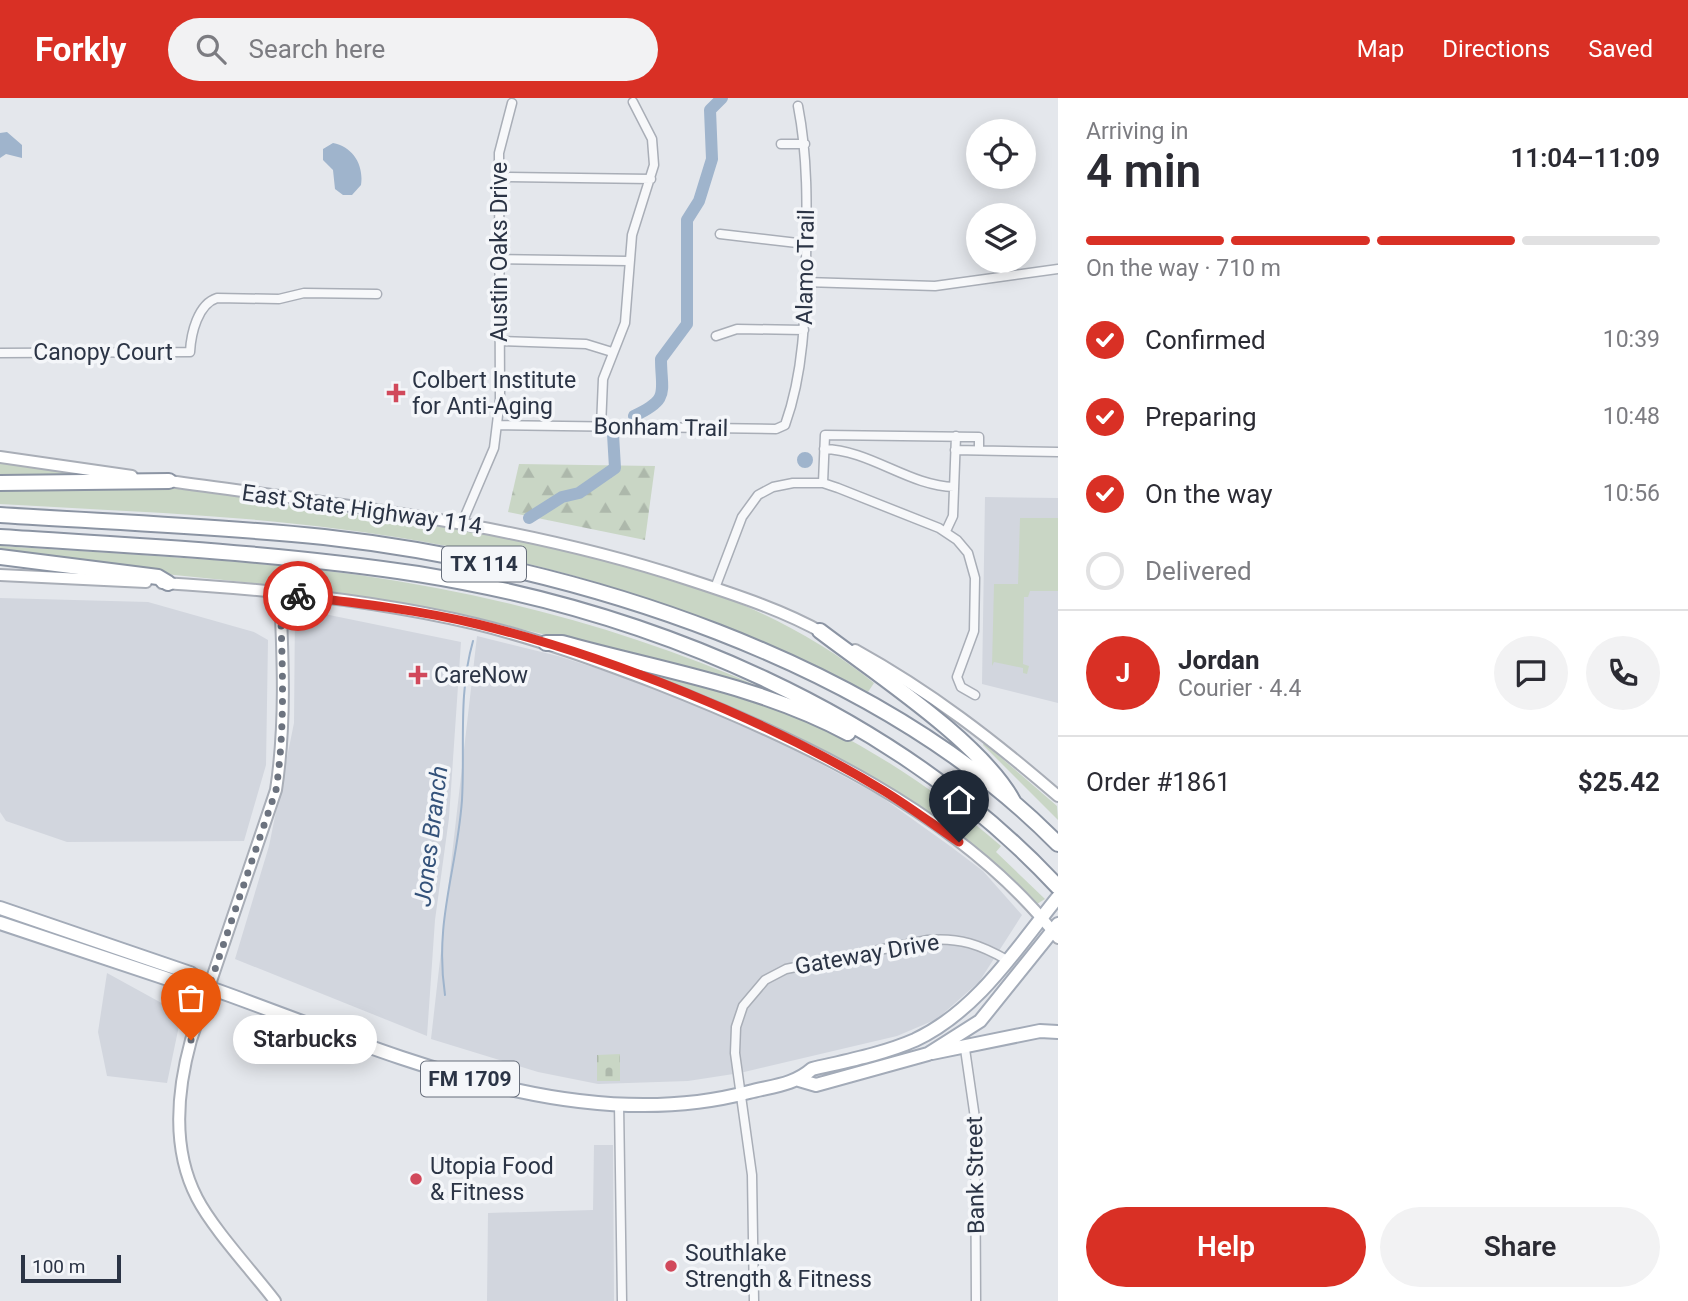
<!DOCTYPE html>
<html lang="en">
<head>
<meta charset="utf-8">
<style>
	body { margin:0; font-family:Roboto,sans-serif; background:#f2f2f3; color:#2b2b33; height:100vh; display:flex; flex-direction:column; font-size:26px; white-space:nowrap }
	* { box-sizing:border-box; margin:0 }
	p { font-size:23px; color:#7c7c81 }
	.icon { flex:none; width:38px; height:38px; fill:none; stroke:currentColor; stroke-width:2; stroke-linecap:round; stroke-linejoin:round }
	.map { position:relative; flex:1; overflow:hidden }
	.side { display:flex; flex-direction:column; background:#fff; width:630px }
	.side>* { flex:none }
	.tools { position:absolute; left:966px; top:21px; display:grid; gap:14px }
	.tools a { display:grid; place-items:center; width:70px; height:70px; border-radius:50%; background:#fff; box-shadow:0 4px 18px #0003; font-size:35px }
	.scale { position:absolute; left:21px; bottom:18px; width:100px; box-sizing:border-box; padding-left:7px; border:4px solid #2b3445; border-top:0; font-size:19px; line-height:24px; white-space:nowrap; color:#2b3445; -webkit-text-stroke:5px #f4f6f9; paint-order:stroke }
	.pin { position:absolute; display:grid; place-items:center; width:60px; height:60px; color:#fff; margin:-72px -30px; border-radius:50% 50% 50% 0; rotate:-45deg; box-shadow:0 0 7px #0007 }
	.pin .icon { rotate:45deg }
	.courier { position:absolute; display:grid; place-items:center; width:70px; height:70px; margin:-35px; border:5px solid #d93025; border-radius:50%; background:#fff; color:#222; box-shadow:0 2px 9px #0007 }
	.bubble { position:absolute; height:49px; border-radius:24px; background:#fff; box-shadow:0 4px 18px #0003; font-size:23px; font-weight:600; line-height:49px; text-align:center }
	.headline em { font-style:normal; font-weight:600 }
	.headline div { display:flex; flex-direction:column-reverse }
	.headline { display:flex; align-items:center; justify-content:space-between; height:119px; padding:0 28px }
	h1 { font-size:46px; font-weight:600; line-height:52px }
	.bar { display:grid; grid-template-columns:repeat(4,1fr); gap:10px 7px; align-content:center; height:84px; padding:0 28px }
	.bar i { height:9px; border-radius:5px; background:#e1e1e2 }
	.bar .active { background:#d93025 }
	.bar p { grid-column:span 4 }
	.line { display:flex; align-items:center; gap:18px; padding:0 28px; border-top:2px solid #e1e1e2 }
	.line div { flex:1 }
	.round { display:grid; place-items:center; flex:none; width:74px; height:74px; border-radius:37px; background:#f2f2f3 }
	ol { padding:0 28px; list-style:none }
	li { display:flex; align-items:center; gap:21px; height:77px }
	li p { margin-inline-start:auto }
	li .icon { padding:7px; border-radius:50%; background:#d93025; color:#fff; stroke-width:4 }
	li:last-child { color:#7c7c81 }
	li i { width:38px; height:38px; border:4px solid #e1e1e2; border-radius:50% }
	.button { display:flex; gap:14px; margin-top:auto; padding:14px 28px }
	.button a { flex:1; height:80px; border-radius:42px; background:#d93025; color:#fff; font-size:28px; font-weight:600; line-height:80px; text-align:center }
	.button a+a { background:#f2f2f3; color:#2b2b33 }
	header { display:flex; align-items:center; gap:42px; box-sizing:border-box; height:98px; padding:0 35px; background:#d93025; color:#fff }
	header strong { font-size:33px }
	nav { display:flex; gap:38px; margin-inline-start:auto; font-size:24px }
	.search { width:490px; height:63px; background:#f2f2f3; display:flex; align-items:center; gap:18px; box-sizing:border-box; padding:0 24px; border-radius:38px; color:#7c7c81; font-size:26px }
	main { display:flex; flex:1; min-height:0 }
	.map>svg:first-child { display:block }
	.built { fill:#d2d6de }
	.grass { fill:#c9d6c5 }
	.forest { fill:url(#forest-firs) }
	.cemetery { fill:url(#cemetery-stones) }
	.water { fill:#9fb4cc }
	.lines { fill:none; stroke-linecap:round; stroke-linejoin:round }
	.stream { stroke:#9fb4cc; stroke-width:2 }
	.river { stroke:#9fb4cc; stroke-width:12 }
	.street-casing { stroke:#a9aeb7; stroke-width:11 }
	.secondary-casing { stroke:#a9aeb7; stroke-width:14 }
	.primary-casing { stroke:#a3abb8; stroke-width:16 }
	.highway-casing { stroke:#8b94a3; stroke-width:18 }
	.street { stroke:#f7f8fa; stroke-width:8 }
	.secondary { stroke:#fff; stroke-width:10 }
	.primary { stroke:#fff; stroke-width:12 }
	.highway { stroke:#fff; stroke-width:14 }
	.done { stroke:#6c737f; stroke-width:7; stroke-dasharray:0 12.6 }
	.route { stroke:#d93025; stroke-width:9 }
	.poi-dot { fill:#d1495b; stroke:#f4f6f9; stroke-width:2.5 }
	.labels { text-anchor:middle; stroke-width:7; stroke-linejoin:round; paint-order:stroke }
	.shield { fill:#f4f6f9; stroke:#676e7b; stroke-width:2 }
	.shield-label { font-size:21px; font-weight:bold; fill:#2b3445 }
	.street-label { font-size:23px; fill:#2b3445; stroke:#f4f6f9 }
	.poi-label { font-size:23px; fill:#2b3445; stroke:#f4f6f9; text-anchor:start }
	.water-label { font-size:24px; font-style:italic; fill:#34527a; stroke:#f4f6f9 }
</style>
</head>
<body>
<header>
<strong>Forkly</strong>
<div class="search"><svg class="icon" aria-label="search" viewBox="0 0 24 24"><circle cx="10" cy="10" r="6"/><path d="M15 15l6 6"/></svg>Search here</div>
<nav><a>Map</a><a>Directions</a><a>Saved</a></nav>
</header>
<main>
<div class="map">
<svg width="1058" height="1203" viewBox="0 0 1058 1203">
	<defs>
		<pattern id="forest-firs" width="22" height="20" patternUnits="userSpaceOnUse" patternTransform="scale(1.75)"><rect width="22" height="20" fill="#c9d6c5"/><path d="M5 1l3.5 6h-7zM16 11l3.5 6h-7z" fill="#adb8ab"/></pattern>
		<pattern id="cemetery-stones" width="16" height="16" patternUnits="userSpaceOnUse" patternTransform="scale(1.75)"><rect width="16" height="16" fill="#c9d6c5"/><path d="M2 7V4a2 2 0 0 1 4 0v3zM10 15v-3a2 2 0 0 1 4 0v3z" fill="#adb8ab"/></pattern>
	</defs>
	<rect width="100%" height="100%" fill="#e4e7ec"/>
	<!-- built -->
	<path class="built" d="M 985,399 L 1058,400 L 1058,605 L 982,586 Z
		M 0,500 L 148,504 L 254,534 L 268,542 L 266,667 L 244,743 L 67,744 L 6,723 L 0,714 Z
		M 295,510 L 461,544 L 449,720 L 435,822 L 427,938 L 235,861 L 269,748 L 294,625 Z
		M 477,538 L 558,558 L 627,580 L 737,624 L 795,652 L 880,698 L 950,748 L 983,773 L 1022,817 L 979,884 L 937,921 L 897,938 L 740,975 L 688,983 L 598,986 L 538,974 L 431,941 Z
		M 107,875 L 167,908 L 180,923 L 167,985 L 107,978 L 98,934 Z
		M 594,1047 L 613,1047 L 614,1203 L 487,1203 L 488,1115 L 593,1112 Z"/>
	<!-- grass -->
	<path class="grass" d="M 0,365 L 74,375 L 74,379 L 0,382 Z
		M 0,387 C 51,388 102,387 153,389 C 221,393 290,408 358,417 C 531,440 734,471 874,585 L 868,594 C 703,507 523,454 339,431 C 227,416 113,413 0,406 Z
		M 1020,420 L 1058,420 L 1058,493 L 1030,493 L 1028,499 L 1024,499 L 1023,566 L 1029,568 L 1027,576 L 1023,575 L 1023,570 L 994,564 L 992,568 L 994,486 L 1018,486 Z
		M 0,448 C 119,456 240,461 359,477 C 505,498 646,537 780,598 C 642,563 504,521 363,499 C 242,481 121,474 0,457 Z
		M 635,571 C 668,578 703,582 735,592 C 834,624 922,680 1001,748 L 996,754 L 1045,801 L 1037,806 L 1006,777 L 800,642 L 709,599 Z
		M 984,645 L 1057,708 L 1058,722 L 983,647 Z"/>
	<!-- forest -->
	<path class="forest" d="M 519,366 L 655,368 L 645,442 L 508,414 Z"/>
	<!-- cemetery -->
	<path class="cemetery" d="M 620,956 L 620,983 L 597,983 L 597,957 Z"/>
	<!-- water -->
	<path class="water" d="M 7,34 L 22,47 L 22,60 L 6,56 L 0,60 L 0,35 Z
		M 333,45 C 353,49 364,67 361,87 L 352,97 L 343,97 L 335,91 L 333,72 L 323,62 L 323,51 Z
		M797 362a8 8 0 1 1 16 0a8 8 0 1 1-16 0Z"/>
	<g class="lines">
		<!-- stream -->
		<path class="stream" d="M 445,897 C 434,824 457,772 462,702 C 465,648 458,596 473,543"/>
		<!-- river -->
		<path class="river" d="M 634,318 C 671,301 661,294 661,261 L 687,226 L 687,122 L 699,103 L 712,61 L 710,12 L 722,0
			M 529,420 L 562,399 L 579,395 L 615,370 L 613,336"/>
		<!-- street casing -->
		<g class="street-casing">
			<path id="street" d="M 781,46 L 805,46
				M 499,79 L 651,81
				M 720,136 L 806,146
				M 499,161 L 628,163
				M 805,184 L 935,188 L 1058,171
				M 716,238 L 737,231 L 804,232
				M 500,243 L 586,246 L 612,254
				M 0,255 L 190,254 C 191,235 198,206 217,200 L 279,201 L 304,195 L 377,196
				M 498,327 L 776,331 L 785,327 C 804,274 805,218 806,163 C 807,110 808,59 798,8
				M 601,329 L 603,281 L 625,225 L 632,137 L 654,67 L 652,41 L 633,4
				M 824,351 C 870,352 909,388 954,389
				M 955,352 L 1058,354
				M 823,385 L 825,337 L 979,339 L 979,352
				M 462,425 L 494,350 L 500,301 L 499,55 L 512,5
				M 946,433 L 953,418 L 956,338
				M 715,490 L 742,419 L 758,397 L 773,389 L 793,385 L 823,385 L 838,390 L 939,430 L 957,442 L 968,455 L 975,480 L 974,533 L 957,579 L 961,589 L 975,597
				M 965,951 L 975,1020 L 976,1203
				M 619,1006 L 622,1203
				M 754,1203 L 752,1077 L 735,955 L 736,929 L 743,908 L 765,882 L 786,871 L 928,842 C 959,839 981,847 1007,862"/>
		</g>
		<!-- secondary casing -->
		<g class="secondary-casing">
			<path id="secondary" d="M 0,359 L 132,378
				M 162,382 C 341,407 516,425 687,481 C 733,496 783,512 825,536
				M 0,477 L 146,484
				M 162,485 C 267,491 374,502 476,526 C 538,541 598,563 656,585 C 799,641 962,716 1058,840
				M 855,552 C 931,594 993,642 1058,698
				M 275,1203 C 252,1173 213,1131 197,1100 C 172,1052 177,993 191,942 L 276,692 C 286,626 283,561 280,495"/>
		</g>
		<!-- primary casing -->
		<g class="primary-casing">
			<path id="primary" d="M 0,810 L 190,875 L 210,890
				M 0,825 L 186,887 L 210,890 C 377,949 569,1042 749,994 C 772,988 794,987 812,971 C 846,963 883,956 915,942 C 977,913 1016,851 1058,799
				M 932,955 L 1040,933 L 1058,934
				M 799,982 L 816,987 L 928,956 L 980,923 L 1058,826"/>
		</g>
		<!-- highway casing -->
		<g class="highway-casing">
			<path id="highway" d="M 0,385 L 169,383
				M 0,417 C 108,424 217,428 324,439 C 576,467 877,562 1058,746
				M 0,439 C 140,448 280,455 418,476 C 651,513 895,614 1058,789
				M 0,459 L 158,479 L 168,485
				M 820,533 C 875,575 982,645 1013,703
				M 546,545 L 562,545 C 659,572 758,587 848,635"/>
		</g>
		<!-- street -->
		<use href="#street" class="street"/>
		<!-- secondary -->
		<use href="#secondary" class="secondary"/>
		<!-- primary -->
		<use href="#primary" class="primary"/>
		<!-- highway -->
		<use href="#highway" class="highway"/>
	</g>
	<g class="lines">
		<!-- done -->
		<path class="done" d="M 191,942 L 276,692 C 286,626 282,561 280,495 L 298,498"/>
		<!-- route -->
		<path class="route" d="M 298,498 C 358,505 418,512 477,526 C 609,558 768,622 884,693 C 910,709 934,727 959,744"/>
	</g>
	<!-- markers -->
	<g class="poi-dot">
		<path d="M392.5 284.5h7v7h7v7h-7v7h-7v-7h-7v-7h7z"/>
		<path d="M414.5 566.5h7v7h7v7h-7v7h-7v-7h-7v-7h7z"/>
		<circle cx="416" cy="1081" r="7"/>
		<circle cx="671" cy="1168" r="7"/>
	</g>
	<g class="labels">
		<!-- shield labels -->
		<g class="shield">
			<rect x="442" y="448.5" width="84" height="35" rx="5"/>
			<rect x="421" y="963.5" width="98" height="35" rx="5"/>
		</g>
		<g class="shield-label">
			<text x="484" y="473">TX 114</text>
			<text x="470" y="988">FM 1709</text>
		</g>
		<!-- street labels -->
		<g class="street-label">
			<text transform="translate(499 154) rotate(-90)" y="8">Austin Oaks Drive</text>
			<text transform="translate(805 169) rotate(-89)" y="8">Alamo Trail</text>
			<text x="103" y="262">Canopy Court</text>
			<text transform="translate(661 329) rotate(1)" y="8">Bonham Trail</text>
			<text transform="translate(362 411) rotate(8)" y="8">East State Highway 114</text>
			<text transform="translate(867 856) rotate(-10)" y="8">Gateway Drive</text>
			<text transform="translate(975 1077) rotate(-91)" y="8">Bank Street</text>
		</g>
		<!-- poi labels -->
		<g class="poi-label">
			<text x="412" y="290">Colbert Institute<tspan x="412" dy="26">for Anti-Aging</tspan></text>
			<text x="434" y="585">CareNow</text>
			<text x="430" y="1076">Utopia Food<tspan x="430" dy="26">&amp; Fitness</tspan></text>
			<text x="685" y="1163">Southlake<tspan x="685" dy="26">Strength &amp; Fitness</tspan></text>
		</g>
		<!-- water labels -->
		<g class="water-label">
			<text transform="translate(431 738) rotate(-83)" y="8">Jones Branch</text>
		</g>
	</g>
</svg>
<div class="tools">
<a><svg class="icon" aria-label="locate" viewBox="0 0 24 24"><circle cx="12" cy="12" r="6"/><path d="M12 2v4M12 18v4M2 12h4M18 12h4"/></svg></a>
<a><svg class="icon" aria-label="layers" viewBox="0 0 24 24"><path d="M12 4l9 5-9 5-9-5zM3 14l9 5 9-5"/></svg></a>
</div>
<div class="scale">100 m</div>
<div class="pin" style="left:191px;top:942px;background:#ea580c"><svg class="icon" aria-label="bag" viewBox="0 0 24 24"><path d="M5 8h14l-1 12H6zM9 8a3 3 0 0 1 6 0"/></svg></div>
<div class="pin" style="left:959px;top:744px;background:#1f2937"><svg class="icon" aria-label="home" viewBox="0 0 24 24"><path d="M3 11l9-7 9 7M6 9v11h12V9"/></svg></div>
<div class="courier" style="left:298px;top:498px"><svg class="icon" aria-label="bike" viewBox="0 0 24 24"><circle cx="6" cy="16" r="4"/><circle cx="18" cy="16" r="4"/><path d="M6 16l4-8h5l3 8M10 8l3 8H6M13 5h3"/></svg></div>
<div class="bubble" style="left:233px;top:917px;width:144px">Starbucks</div>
</div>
<section class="side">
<div class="headline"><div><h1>4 min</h1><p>Arriving in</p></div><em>11:04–11:09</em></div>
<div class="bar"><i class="active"></i><i class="active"></i><i class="active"></i><i></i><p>On the way · 710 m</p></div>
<ol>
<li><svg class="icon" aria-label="check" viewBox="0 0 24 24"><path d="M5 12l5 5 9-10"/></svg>Confirmed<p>10:39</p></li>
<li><svg class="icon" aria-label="check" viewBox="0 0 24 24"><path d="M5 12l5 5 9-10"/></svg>Preparing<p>10:48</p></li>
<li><svg class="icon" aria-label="check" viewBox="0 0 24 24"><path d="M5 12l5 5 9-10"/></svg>On the way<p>10:56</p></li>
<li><i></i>Delivered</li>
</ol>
<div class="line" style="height:126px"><b class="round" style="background:#d93025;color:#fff">J</b><div><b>Jordan</b><p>Courier · 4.4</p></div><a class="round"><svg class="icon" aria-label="chat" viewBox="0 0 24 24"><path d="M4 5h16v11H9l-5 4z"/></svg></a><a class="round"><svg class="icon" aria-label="phone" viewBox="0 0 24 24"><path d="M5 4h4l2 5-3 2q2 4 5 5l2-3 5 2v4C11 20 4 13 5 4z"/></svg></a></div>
<div class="line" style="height:91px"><div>Order #1861</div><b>$25.42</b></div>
<div class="button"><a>Help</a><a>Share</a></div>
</section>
</main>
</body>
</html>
